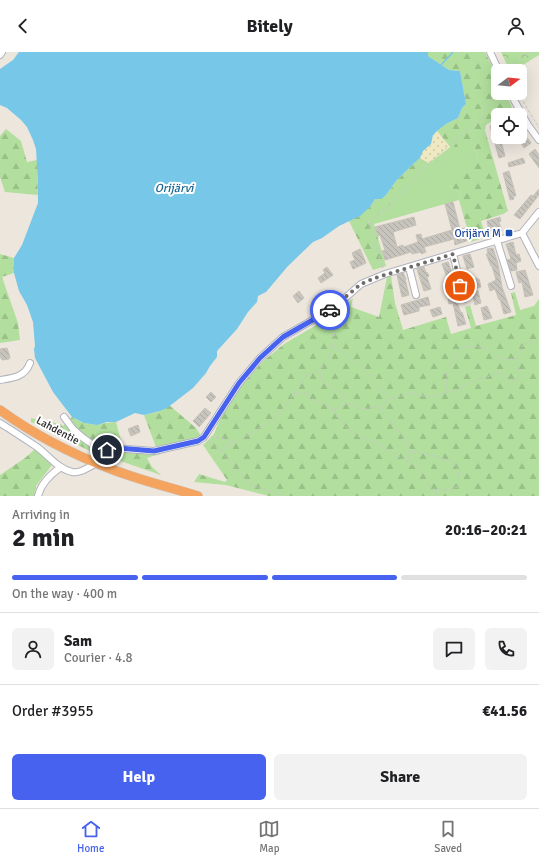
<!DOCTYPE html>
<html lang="en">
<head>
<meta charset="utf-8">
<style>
	body { margin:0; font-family:Signika,sans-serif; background:#f2f2f2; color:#202124; height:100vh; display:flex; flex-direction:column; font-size:15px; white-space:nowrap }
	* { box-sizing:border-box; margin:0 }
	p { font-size:13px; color:#757577 }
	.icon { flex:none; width:22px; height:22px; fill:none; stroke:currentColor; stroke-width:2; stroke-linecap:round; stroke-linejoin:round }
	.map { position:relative; height:444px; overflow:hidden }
	.sheet { display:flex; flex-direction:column; background:#fff; flex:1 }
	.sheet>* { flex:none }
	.needle { width:26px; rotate:74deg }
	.controls { position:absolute; left:491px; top:12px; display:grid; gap:8px }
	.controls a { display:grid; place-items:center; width:36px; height:36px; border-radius:6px; background:#fff; box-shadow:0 4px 16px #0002; font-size:20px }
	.pin { position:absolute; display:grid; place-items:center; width:34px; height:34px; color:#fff; margin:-17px; border:2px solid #fff; border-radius:50%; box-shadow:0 1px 4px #0007 }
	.courier { position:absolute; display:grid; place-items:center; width:40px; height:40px; margin:-20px; border:3px solid #4762ef; border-radius:50%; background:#fff; color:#222; box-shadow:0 1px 5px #0007 }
	.head em { font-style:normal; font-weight:800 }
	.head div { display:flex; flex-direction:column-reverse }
	.head { display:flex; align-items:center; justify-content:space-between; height:68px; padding:0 12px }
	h1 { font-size:26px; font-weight:800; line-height:30px }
	.bar { display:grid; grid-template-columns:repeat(4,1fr); gap:6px 4px; align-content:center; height:48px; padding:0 12px }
	.bar i { height:5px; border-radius:3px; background:#e0e0e0 }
	.bar .active { background:#4762ef }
	.bar p { grid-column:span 4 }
	.line { display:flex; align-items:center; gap:10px; padding:0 12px; border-top:1px solid #e0e0e0 }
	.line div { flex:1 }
	.round { display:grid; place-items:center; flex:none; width:42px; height:42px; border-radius:6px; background:#f2f2f2 }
	.cta { display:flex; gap:8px; margin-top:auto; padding:8px 12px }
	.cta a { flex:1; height:46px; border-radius:6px; background:#4762ef; color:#fff; font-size:16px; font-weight:800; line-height:46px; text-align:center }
	.cta a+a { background:#f2f2f2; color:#202124 }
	header { display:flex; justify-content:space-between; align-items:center; height:52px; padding:0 12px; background:#fff; font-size:18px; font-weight:800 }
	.dock { display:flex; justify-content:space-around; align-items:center; height:56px; border-top:1px solid #e0e0e0; background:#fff; font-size:11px; color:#757577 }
	.dock a { display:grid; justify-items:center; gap:2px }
	.dock .active { color:#4762ef }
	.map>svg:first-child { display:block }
	.grass { fill:#b2df9d }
	.forest { fill:url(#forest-firs) }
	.sand { fill:url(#sand-dots) }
	.park { fill:url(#park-crowns) }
	.water { fill:#77c7e8 }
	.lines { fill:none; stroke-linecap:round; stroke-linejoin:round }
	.stream { stroke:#77c7e8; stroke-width:1.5 }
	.building { fill:url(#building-back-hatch); stroke:#c7c2b7 }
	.minor-casing { stroke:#b1b3bd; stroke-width:8 }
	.highway-casing { stroke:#c8c8c8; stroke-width:10 }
	.path { stroke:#c8c8c8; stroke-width:1; stroke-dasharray:3 2; stroke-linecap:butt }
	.minor { stroke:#fff; stroke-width:6 }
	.highway { stroke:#f5a45f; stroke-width:9 }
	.done { stroke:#6f6c69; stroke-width:4; stroke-dasharray:0 7.2 }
	.route { stroke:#4762ef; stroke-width:5 }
	.transit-dot { fill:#1a4fb4; stroke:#fff; stroke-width:1.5 }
	.labels { text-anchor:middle; stroke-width:4; stroke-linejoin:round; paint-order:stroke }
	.transit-label { font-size:11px; fill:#164399; stroke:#fff; text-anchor:end }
	.street-label { font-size:11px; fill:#2b2b2b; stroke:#fff }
	.water-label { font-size:12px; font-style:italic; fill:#156594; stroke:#fff }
</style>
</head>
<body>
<header><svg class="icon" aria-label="back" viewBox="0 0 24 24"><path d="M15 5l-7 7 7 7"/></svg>Bitely<svg class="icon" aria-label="person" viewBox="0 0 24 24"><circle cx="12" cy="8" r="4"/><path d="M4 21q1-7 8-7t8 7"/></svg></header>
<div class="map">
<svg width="539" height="444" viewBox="0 0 539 444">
	<defs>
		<pattern id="forest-firs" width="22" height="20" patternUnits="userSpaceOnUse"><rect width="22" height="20" fill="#b2df9d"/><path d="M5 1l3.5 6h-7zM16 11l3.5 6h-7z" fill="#99c087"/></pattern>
		<pattern id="sand-dots" width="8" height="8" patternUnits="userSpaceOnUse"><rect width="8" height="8" fill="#efe9c2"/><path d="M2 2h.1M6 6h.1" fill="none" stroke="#cdc8a7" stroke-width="1.8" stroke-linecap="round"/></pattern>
		<pattern id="park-crowns" width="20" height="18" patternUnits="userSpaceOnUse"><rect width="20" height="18" fill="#b2df9d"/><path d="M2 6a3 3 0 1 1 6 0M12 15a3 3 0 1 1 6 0" fill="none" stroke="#99c087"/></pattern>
		<pattern id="building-back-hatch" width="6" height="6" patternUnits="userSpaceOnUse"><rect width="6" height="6" fill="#c7c3bd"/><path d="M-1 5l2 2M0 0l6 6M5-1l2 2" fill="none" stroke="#aba8a3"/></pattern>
	</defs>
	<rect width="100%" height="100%" fill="#ece6dd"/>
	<!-- grass -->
	<path class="grass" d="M 450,95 L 474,95 L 478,106 L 449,134 L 461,142 L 459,148 L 374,172 L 369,172 L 368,170 L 384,159 L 429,111 Z"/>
	<!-- forest -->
	<path class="forest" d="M 428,0 L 485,0 L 498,26 L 498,41 L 505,41 L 512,55 L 501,63 L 498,63 L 498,65 L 486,73 L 485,78 L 508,159 L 503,162 L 481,169 L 486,185 L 471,190 L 459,148 L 461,142 L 449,134 L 465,111 L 478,106 L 474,95 L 450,95 L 437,79 L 446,72 L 458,66 L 462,56 L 466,52 L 460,19 L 449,18 L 428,4 Z
		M 6,77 L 21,89 L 27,110 L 37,108 L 38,143 L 5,140 L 0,125 L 0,84 Z
		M 420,106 L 429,111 L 384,159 L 368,170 L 369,172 L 374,172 L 386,214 L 373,218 L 349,169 L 355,166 L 370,155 L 375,147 L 386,143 L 396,129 L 411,114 Z
		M 0,202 L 14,206 L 14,221 L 2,225 L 18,271 L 20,288 L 0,291 Z
		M 391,224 L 395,251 L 403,278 L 446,265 L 451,282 L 471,276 L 465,255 L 470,253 L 476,274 L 516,263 L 511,241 L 515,240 L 520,258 L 534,254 L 539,247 L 539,444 L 269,444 L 226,433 L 194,430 L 199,422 L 225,430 L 227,428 L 203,393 L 214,382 L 222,363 L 243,332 L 262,310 L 284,292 L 335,262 L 353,246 L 351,255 L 379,265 L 387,225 Z
		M 169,353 L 196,376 L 201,384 L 195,388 L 156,395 L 144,363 C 152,361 164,360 169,353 Z
		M 72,365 C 81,370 90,374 100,372 C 106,371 110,370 116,370 L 122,392 L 102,394 L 92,400 L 31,370 L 31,366 L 60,372 L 63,374 Z
		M 35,397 L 52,413 L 36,434 L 34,444 L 0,444 L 0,423 L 25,406 Z
		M 114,399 L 151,402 L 170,399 L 147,406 L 152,415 L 161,423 L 106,404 Z"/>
	<!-- sand -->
	<path class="sand" d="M 437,79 L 450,95 L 429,111 L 420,106 L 423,99 L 432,90 L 433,83 Z"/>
	<!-- park -->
	<path class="park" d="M 501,0 L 539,0 L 539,3 L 513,19 L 510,19 Z"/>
	<!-- water -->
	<path class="water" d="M 19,0 L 428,0 L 428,4 L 449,18 L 460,19 L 466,52 L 462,56 L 458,66 L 446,72 L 437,79 L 433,83 L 431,92 L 423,99 L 420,106 L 411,114 L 396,129 L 386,143 L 381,147 L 375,147 L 370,155 L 360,164 L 339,174 L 322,186 L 313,190 L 288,214 L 266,240 L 258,244 L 257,250 L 248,260 L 237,277 L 217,299 L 217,305 L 210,314 L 206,321 L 193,336 L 167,356 L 160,359 L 144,363 L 135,361 L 116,370 L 107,370 L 97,373 L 84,371 L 72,365 L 53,340 L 35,306 L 34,297 L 35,294 L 33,270 L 27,253 L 19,239 L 14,221 L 14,206 L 22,193 L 38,151 L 38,132 L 36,97 L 33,88 L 27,75 L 21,68 L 7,56 L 0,53 L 0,17 L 13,8 Z"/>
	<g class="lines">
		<!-- stream -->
		<path class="stream" d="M 441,13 L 453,0"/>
	</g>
	<!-- building -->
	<path class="building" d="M 498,72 L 498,85 L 500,85 L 505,104 L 499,106 L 490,74 Z
		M 520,76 L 531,91 L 524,96 L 517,85 L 520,85 Z
		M 535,97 L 539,103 L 539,116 L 529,102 Z
		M 523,106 L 525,111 L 509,115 L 508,111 Z
		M 509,119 L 516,144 L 513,144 L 514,147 L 510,148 L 503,121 Z
		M 539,137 L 539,143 L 520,167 L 514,163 L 531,143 L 533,144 Z
		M 453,150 L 460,177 L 465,176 L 469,188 L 455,193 L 454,187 L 424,195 L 426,200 L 421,202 L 421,200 L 412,202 L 411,200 L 385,208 L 382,199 L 385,198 L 380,183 L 378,184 L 375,175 L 414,165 L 416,173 L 393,180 L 397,195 L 403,193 L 404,195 L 418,190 L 416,183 L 421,182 L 422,187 L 452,178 L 445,152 Z
		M 500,165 L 501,169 L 499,170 L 502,179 L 490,182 L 487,169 Z
		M 513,190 L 516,203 L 519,202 L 521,209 L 516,211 L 517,218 L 511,219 L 507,208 L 511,207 L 506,192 Z
		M 493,196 L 498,212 L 502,235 L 511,260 L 504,262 L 500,247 L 499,248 L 495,237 L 490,239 L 488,232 L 496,228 L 492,214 L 491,214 L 486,202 L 488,202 L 487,197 Z
		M 360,197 L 366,211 L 353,217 L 350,210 L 355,208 L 352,201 Z
		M 470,202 L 474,215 L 467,217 L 463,204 Z
		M 448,210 L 456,232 L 454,233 L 458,253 L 461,261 L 462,260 L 466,272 L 458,274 L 453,251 L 449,252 L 448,247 L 449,247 L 447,240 L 449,239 L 448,237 L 451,236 L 442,212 Z
		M 327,215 L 333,223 L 321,231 L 318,226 L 325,221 L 323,218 Z
		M 424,215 L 426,221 L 427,220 L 429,224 L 427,225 L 431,237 L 424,239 L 417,217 Z
		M 525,218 L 533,243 L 525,245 L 522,230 L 519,231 L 516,220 Z
		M 403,221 L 406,227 L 405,227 L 409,243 L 402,245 L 397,223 Z
		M 477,226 L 477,227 L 479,227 L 481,235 L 474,237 L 472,229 L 473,229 L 473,227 Z
		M 299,239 L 304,246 L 298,251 L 293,244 Z
		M 478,239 L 481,251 L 475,253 L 472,241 Z
		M 428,245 L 430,253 L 419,255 L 419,259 L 404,263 L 401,253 Z
		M 487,254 L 492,266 L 484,268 L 481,256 Z
		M 440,255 L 442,262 L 433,265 L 430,258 Z
		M 7,296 L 10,305 L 9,307 L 2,308 L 0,304 L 0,297 Z
		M 211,340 L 216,345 L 211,350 L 206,345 Z
		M 205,356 L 211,361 L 199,375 L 193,369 Z
		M 138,373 L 140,380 L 131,384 L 128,377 Z"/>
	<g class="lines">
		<!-- minor casing -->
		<g class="minor-casing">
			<path id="minor" d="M 490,0 L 499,19
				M 0,3 L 2,0
				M 510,41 L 528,73 L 539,88
				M 522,181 L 539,214
				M 497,189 L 511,234
				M 453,202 L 464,247
				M 409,215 L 416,243
				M 0,328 C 13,326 25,325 30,311
				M 64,365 L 73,377 L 82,385 L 104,401
				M 0,371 C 13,379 25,387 37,395 C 48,403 58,417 72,420 C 80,421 86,417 93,413
				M 100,404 L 107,398 L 113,396 L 154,399 L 198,389 L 204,385 L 239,331 L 260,306 L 283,285 L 335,255 L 361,232 L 385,222 L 522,181 L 539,160
				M 38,444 C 41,431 51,422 61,415"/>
		</g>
		<!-- highway casing -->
		<g class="highway-casing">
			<path id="highway" d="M 0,358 C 33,382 72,402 111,417 C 139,428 169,435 198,444"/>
		</g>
		<!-- path -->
		<path class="path" d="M 505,18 L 531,0
			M 518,41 L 539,76
			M 383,216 L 368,170 L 384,159 L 429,111 L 482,65 C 487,57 491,49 493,40 C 495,34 493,31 496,23
			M 335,261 C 336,275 335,289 330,303 C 326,311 320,316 320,326 L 325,332 L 343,342 L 347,352 L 353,353 L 360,357 L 379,355 L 401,382 L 411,399 L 407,409 C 417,416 427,420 428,433 L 435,438 L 437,444
			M 332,294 C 356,304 372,329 389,347
			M 447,339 C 446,317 446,315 460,296 L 473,294 L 485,296 L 500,307 L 516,307
			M 294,341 L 306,342 L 316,349 L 333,357
			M 346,352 L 333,358 L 337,365 L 347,376 L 358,384 L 377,391 L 406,409
			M 380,354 L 390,347 L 410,341 L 429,345 L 457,338 L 478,327 L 488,325 L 491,322 L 497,320 L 504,323 L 508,329 L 515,328 L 520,324 L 516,307 L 523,293 L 539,287
			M 211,385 L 223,386 L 234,391
			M 208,389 L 220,399 L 249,432 L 282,444
			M 220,399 L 268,371 L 280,361 L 306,324 L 320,318
			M 412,399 L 443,406 L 453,410 L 457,415 L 460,430 L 459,434 L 451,438 L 435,438"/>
		<!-- minor -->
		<use href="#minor" class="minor"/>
		<!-- highway -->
		<use href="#highway" class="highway"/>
	</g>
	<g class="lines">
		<!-- done -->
		<path class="done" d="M 330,258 L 361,232 L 375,226 L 453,202 L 460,234"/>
		<!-- route -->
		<path class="route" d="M 107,398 L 118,396 L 154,399 L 198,389 L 204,385 L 239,331 L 260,306 L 283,285 L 330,258"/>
	</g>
	<!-- markers -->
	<rect class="transit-dot" x="505" y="177" width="8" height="8" rx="2"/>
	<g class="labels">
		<!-- transit labels -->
		<g class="transit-label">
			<text x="501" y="185">Orijärvi M</text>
		</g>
		<!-- street labels -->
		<g class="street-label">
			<text transform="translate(58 378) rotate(28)" y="4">Lahdentie</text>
		</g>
		<!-- water labels -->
		<g class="water-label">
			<text x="174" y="140">Orijärvi</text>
		</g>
	</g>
</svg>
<div class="controls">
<a><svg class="needle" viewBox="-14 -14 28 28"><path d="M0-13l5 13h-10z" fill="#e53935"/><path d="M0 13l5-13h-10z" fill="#757577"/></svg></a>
<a><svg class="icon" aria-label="locate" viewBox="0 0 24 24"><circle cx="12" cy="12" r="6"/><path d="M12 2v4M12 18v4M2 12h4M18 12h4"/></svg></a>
</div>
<div class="pin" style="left:460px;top:234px;background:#ea580c"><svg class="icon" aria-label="bag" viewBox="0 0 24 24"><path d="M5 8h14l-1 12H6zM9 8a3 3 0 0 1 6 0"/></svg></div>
<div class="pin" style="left:107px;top:398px;background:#1f2937"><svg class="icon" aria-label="home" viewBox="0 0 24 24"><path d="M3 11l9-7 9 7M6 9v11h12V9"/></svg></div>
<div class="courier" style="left:330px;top:258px"><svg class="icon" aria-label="car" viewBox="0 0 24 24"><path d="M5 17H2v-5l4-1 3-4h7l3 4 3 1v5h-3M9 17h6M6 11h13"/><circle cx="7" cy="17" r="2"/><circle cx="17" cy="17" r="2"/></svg></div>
</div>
<section class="sheet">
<div class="head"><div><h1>2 min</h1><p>Arriving in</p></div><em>20:16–20:21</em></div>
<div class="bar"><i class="active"></i><i class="active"></i><i class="active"></i><i></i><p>On the way · 400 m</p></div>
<div class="line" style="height:72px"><a class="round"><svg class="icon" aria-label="person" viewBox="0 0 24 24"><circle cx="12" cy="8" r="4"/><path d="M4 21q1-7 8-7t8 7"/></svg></a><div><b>Sam</b><p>Courier · 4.8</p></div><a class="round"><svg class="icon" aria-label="chat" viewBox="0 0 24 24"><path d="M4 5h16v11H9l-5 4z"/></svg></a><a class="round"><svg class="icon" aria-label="phone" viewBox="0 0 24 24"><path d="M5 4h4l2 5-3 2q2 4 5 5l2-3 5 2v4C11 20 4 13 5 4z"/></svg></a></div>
<div class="line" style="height:52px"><div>Order #3955</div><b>€41.56</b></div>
<div class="cta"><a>Help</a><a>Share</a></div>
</section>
<nav class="dock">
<a class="active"><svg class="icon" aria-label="home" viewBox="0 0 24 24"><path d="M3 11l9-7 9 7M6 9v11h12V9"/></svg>Home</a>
<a><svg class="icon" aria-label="map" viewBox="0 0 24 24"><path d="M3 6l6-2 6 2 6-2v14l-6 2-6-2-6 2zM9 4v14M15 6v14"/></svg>Map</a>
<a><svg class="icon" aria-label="saved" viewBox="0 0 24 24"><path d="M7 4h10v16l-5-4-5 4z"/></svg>Saved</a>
</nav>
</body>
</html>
